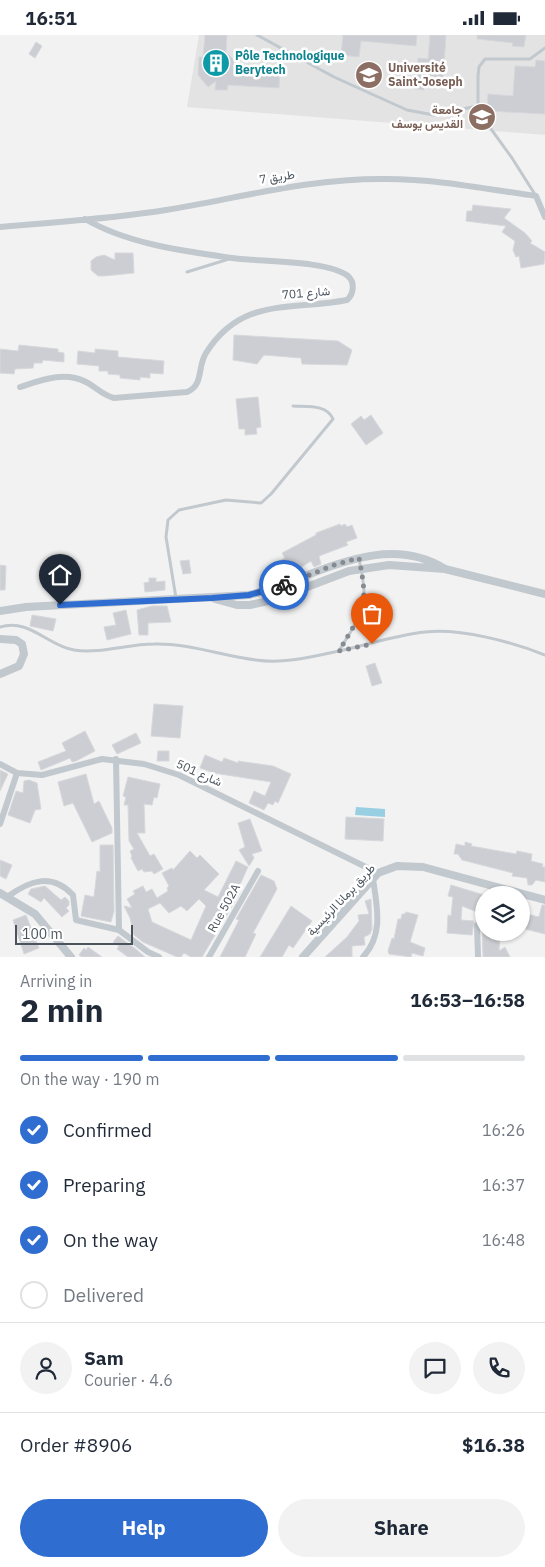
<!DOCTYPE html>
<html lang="en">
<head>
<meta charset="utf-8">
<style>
	body { margin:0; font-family:"IBM Plex Sans",Vazirmatn,sans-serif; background:#f2f2f3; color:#1f2937; height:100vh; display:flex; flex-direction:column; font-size:19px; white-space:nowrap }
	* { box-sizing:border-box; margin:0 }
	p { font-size:16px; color:#747a83 }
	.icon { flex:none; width:28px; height:28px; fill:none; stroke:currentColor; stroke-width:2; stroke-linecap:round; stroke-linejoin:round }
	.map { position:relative; height:922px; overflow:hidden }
	.sheet { display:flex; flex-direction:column; background:#fff; flex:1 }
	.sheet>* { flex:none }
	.fabs { position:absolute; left:475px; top:851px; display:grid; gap:10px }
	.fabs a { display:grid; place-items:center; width:55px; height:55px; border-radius:50%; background:#fff; box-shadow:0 1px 4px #0004; font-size:25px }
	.scale { position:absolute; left:15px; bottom:12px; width:118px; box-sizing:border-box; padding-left:5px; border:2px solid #4b545d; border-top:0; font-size:14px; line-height:18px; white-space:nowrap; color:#4b545d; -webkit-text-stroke:4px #fff; paint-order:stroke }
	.pin { position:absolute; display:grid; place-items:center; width:42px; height:42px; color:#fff; margin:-51px -21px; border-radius:50% 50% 50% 0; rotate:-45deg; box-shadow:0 0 5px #0007 }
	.pin .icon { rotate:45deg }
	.courier { position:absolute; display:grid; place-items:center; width:50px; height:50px; margin:-25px; border:4px solid #2f6dd0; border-radius:50%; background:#fff; color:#222; box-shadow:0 1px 6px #0007 }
	.head em { font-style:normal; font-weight:700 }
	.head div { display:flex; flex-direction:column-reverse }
	.head { display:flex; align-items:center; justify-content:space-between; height:85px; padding:0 20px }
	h1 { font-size:32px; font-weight:700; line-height:38px }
	.bar { display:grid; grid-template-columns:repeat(4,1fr); gap:8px 5px; align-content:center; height:60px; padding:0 20px }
	.bar i { height:6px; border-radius:4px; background:#e0e1e3 }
	.bar .current { background:#2f6dd0 }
	.bar p { grid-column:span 4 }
	.line { display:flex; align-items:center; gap:12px; padding:0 20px; border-top:1px solid #e0e1e3 }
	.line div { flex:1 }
	.round { display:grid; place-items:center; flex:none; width:52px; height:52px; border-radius:26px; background:#f2f2f3 }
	ol { padding:0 20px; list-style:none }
	li { display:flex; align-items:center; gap:15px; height:55px }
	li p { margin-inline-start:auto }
	li .icon { padding:5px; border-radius:50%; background:#2f6dd0; color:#fff; stroke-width:4 }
	li:last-child { color:#747a83 }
	li i { width:28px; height:28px; border:2px solid #e0e1e3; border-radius:50% }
	.cta { display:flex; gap:10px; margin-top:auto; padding:10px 20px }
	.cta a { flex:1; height:58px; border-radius:30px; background:#2f6dd0; color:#fff; font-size:20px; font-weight:700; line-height:58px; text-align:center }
	.cta a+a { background:#f2f2f3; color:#1f2937 }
	.status { display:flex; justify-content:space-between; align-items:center; height:35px; padding:0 25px; background:#fff; direction:ltr }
	.status svg { height:14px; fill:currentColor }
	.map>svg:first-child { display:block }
	.education { fill:#e4e3e3 }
	.water { fill:#98cfe3 }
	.building { fill:#ccced3; stroke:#d6d8dc; fill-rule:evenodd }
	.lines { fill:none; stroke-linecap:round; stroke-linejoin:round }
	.service { stroke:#c1c8ce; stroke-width:3 }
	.minor { stroke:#c1c8ce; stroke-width:6 }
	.tertiary { stroke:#c1c8ce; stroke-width:8 }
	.done { stroke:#868b91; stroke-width:5; stroke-dasharray:0 9 }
	.route { stroke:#2f6dd0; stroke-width:6 }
	.labels { text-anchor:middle; stroke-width:5; stroke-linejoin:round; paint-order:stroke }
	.culture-label { font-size:12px; font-weight:bold; fill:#0d838f; stroke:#fff; text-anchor:start }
	.education-label { font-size:12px; font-weight:bold; fill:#785e54; stroke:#fff; text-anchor:start }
	.street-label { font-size:12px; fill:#4b545d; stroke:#fff }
</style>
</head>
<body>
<div class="status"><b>16:51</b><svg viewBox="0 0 49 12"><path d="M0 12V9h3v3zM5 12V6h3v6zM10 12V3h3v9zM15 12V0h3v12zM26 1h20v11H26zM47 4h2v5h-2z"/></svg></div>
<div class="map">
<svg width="545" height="922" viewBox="0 0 545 922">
	<rect width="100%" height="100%" fill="#f3f2f2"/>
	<!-- education -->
	<path class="education" d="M 199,0 L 545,0 L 545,100 L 187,72 Z"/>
	<!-- water -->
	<path class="water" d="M 356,772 L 385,774 L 385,782 L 355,780 Z"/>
	<!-- building -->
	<path class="building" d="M 205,0 L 227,0 L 226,17 L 238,29 L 280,32 L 279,53 L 228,50 L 227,55 L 215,55 L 216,46 L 208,52 L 198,40 L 199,22 L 203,22 Z
		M 343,0 L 417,0 L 416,11 L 361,6 L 359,22 L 341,20 Z
		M 430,0 L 446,0 L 443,47 L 425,45 L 424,55 L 415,54 L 418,23 L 428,24 Z
		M 477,0 L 526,0 L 524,12 L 512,11 L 513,8 L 477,4 Z
		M 36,7 L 42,11 L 35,23 L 29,19 Z
		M 536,25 L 545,26 L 545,79 L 487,76 L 488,59 L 513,61 L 515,31 L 535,32 Z
		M 473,170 L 511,174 L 504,183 L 525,198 L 532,206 L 530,208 L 545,217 L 544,229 L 521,233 L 519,221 L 516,222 L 513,215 L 515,206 L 502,197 L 506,191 L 466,186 L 467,176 L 472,176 Z
		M 115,218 L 133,218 L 134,238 L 104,241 L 98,241 L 91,235 L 91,226 L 96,222 L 104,220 L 115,225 Z
		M 234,300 L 338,306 L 352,315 L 347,330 L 302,329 L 301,323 L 264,320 L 257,329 L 233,325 Z
		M 19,310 L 58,314 L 58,317 L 64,318 L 64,327 L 43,325 L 42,328 L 34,328 L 33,333 L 15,334 L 14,339 L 0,338 L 0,314 L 18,316 Z
		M 95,314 L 118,316 L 118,322 L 164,326 L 163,339 L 150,338 L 150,343 L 140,342 L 140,345 L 120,343 L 120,340 L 108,339 L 108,336 L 99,336 L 99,331 L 77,329 L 78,316 L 95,318 Z
		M 258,362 L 261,392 L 256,393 L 257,399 L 245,400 L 245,394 L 239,394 L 236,364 Z
		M 371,380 L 383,398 L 366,410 L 351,389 L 361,381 L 364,385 Z
		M 340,489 L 341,491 L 345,489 L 347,492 L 352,490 L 357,503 L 346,507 L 348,510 L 319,521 L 321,529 L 314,532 L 311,526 L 286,542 L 278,527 L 285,523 L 282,518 L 316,500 L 316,498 Z
		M 189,525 L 191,538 L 183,539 L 180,526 Z
		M 0,530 L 6,531 L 5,555 L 0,555 Z
		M 149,543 L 156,543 L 156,547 L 165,546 L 165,555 L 145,557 L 144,548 L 149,547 Z
		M 152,571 L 167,571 L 171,587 L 148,588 L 148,600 L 139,600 L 137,575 Z
		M 126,575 L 131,599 L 107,605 L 104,592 L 116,590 L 113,578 Z
		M 32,580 L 56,584 L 53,596 L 30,591 Z
		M 375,628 L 382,648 L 372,651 L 366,631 Z
		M 154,669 L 183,671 L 180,703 L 151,701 Z
		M 85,696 L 95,716 L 76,726 L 72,727 L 70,723 L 41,735 L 38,727 L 66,716 L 62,708 Z
		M 136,698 L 141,708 L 117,719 L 112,710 Z
		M 158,716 L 169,716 L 169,726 L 157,726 Z
		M 205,720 L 222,727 L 224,723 L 238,728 L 238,726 L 273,731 L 291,739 L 278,768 L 275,766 L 273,770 L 268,768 L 264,775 L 249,768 L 254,756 L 265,761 L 271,747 L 214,738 L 200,733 Z
		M 0,735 L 8,739 L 0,756 Z
		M 86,739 L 94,769 L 99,766 L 112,793 L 112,798 L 92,807 L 73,768 L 64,771 L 58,747 Z
		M 128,742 L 160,749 L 157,763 L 154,762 L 152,770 L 144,769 L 145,798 L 137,798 L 150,821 L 154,819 L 163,834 L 154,839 L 152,836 L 144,837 L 142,834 L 138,836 L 131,823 L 132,821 L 130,816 L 134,814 L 129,806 L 128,770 L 124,770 L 126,762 L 123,761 Z
		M 29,745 L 37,748 L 41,774 L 35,775 L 30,788 L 8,780 L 16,756 L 23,758 L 24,746 Z
		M 346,782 L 384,784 L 383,806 L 345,804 Z
		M 250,784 L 262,816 L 252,819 L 254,823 L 249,831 L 239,815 L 245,812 L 238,788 Z
		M 465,807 L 472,809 L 471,811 L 516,819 L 517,816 L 532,819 L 531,826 L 543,829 L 542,832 L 545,832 L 545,847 L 536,845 L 532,850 L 528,850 L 527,843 L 512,841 L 513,838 L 462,825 L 458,819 L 454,819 L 456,809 L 465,811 Z
		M 100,810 L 113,810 L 114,876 L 111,887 L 81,881 L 85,860 L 94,862 L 97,836 L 100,837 Z
		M 190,816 L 197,823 L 200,820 L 219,839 L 204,855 L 218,862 L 236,826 L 248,832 L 237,856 L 240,858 L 202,922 L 191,922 L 184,918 L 181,922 L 177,922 L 143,907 L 134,900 L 130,883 L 124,871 L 132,873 L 127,864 L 135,859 L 133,856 L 143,851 L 146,857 L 152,854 L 157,863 L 168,856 L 167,853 L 169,851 L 162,838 L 172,833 L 173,835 ZM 199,864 L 206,871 L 191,905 L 152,887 L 148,874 L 160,868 L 169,878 L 181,871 L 187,876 Z
		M 0,825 L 12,830 L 6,844 L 0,841 Z
		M 261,840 L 274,846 L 277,854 L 253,898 L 256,899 L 245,922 L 220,922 L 239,885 L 236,884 Z
		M 451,850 L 484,860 L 482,879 L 462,871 L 461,885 L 474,886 L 472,900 L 447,898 L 448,880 L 451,881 L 453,862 L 448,861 Z
		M 45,851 L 61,865 L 65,862 L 69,866 L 69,870 L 66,873 L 69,876 L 62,882 L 44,863 L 41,867 L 28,859 L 31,854 Z
		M 371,864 L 372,894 L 370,899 L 364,902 L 365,910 L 352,911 L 352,922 L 325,922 L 347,902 L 359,886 L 358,880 L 369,879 L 365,866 Z
		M 521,870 L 529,872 L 527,879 L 539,882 L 542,870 L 545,870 L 545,899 L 521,893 Z
		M 291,871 L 312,886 L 293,913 L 289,910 L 282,922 L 260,922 Z
		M 406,877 L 418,880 L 410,907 L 425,913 L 423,921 L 412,918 L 411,922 L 389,919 L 388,916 L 392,903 L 394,904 L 398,884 L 401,884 L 402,879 L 405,879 Z
		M 26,880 L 39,913 L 24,919 L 13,885 Z
		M 482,888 L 484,889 L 484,898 L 500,898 L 499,916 L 505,912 L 510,922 L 483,922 Z
		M 118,901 L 137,915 L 145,922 L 128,922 L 117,914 L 119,911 L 113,907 Z
		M 88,912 L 102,922 L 82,922 L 79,920 L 84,913 L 86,915 Z"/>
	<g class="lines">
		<!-- service -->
		<path class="service" d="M 257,0 L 334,42 L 407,75 L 434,80 L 477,71
			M 536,161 L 512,123 L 478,76 L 478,41 L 479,32 L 485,24 L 530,24 L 545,13
			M 187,237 L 229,224
			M 359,524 C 370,573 364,574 339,616 C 367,610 396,600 425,597 C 461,593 512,607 545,620
			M 176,563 L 166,502 L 168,485 L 179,475 L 226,465 L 261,468 L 271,459 L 333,384 C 327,369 306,372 293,371
			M 0,592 C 29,583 48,611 74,615 C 100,619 128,609 154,609 C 188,608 222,621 256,625 C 284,629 311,622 339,616"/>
		<!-- minor -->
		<path class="minor" d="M 0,192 C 55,187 111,184 166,175 C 239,163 310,143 386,144 C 437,144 486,154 536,161 L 545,182
			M 20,352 C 42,345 64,336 86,347 C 96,352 102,360 114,363 L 187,357 C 204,350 197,332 206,318 C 242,261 291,276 347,265 C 354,259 355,247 348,241 C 327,225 260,227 232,223 C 183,216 128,209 85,184
			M 116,724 L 119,895
			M 0,729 L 17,738 L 42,740 L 102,724 L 144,729 L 179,740 L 378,838
			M 0,789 L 17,738
			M 7,862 C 29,846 51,837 73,860 L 76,885 L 119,895 L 148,917 L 159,922
			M 477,890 L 478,922
			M 209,922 L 258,836
			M 363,922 C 384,899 377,872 373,844"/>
		<!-- tertiary -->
		<path class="tertiary" d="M 215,564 L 237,570 L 250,570 L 273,565 L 349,536 L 389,530 L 445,534 L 545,559
			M 0,576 L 26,572 L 249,560 C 311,545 382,494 445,534
			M 0,604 L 16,605 L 22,609 L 24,619 L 19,631 L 0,639
			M 0,858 L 35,879 L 71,922
			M 303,922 L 378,838 L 397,831 L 423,832 L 545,865"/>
	</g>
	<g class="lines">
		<!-- done -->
		<path class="done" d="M 284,550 L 334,530 L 359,523 C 369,574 364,573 339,616 L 372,609"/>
		<!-- route -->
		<path class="route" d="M 60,570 L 212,563 L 249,560 L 284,550"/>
	</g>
	<!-- icons -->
	<defs>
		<g id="building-disc" transform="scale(1.4375)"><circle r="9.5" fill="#0f9aa8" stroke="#fff"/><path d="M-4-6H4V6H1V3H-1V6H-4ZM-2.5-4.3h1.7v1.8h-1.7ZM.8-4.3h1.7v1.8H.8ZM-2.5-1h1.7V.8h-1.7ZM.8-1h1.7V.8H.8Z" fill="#fff"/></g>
		<g id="university-disc" transform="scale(1.4375)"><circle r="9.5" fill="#8d6e63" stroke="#fff"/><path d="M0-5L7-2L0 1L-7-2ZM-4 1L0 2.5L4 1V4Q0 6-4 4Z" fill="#fff"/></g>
	</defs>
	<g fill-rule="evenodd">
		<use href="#building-disc" x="216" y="28"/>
		<use href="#university-disc" x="369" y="40"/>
		<use href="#university-disc" x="482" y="82"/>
	</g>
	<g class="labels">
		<!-- culture labels -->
		<g class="culture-label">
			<text x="235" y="25">Pôle Technologique<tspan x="235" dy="14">Berytech</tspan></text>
		</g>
		<!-- education labels -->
		<g class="education-label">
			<text x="388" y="37">Université<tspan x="388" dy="14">Saint-Joseph</tspan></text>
			<text x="463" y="79" text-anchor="end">جامعة<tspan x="463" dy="14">القديس يوسف</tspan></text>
		</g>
		<!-- street labels -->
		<g class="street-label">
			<text transform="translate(277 142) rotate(-9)" y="4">طريق 7</text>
			<text transform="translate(306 258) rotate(-5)" y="4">شارع 701</text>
			<text transform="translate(199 738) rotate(24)" y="4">شارع 501</text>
			<text transform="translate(341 865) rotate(-47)" y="4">طريق برمانا الرئيسية</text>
			<text transform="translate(224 873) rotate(-61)" y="4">Rue 502A</text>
		</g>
	</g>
</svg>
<div class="fabs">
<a><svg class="icon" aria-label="layers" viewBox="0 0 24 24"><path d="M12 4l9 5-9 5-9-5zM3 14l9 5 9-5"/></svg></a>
</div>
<div class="scale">100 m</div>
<div class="pin" style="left:372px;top:609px;background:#ea580c"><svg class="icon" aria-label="bag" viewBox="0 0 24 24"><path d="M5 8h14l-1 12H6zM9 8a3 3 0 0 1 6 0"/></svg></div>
<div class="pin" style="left:60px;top:570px;background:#1f2937"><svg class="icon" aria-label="home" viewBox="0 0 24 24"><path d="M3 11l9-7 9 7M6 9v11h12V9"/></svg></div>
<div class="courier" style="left:284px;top:550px"><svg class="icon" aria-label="bike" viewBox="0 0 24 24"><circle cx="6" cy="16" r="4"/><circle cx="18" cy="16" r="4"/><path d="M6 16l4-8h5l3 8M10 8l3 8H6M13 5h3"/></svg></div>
</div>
<section class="sheet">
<div class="head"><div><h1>2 min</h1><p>Arriving in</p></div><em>16:53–16:58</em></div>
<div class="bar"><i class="current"></i><i class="current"></i><i class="current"></i><i></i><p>On the way · 190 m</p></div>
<ol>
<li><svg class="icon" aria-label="check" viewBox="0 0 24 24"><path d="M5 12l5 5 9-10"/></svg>Confirmed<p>16:26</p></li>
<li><svg class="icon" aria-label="check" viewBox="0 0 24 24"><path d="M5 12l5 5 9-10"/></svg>Preparing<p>16:37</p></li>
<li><svg class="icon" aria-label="check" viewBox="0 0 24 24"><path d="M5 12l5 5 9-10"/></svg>On the way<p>16:48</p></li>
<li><i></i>Delivered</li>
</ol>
<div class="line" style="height:90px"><a class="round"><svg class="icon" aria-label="person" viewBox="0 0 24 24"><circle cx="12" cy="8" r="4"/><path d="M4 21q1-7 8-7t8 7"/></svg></a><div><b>Sam</b><p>Courier · 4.6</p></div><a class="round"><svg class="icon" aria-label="chat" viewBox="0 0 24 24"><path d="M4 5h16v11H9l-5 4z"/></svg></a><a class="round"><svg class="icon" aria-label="phone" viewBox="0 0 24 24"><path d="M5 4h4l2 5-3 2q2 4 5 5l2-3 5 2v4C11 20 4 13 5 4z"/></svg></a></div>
<div class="line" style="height:65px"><div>Order #8906</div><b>$16.38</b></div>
<div class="cta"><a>Help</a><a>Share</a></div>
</section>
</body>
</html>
